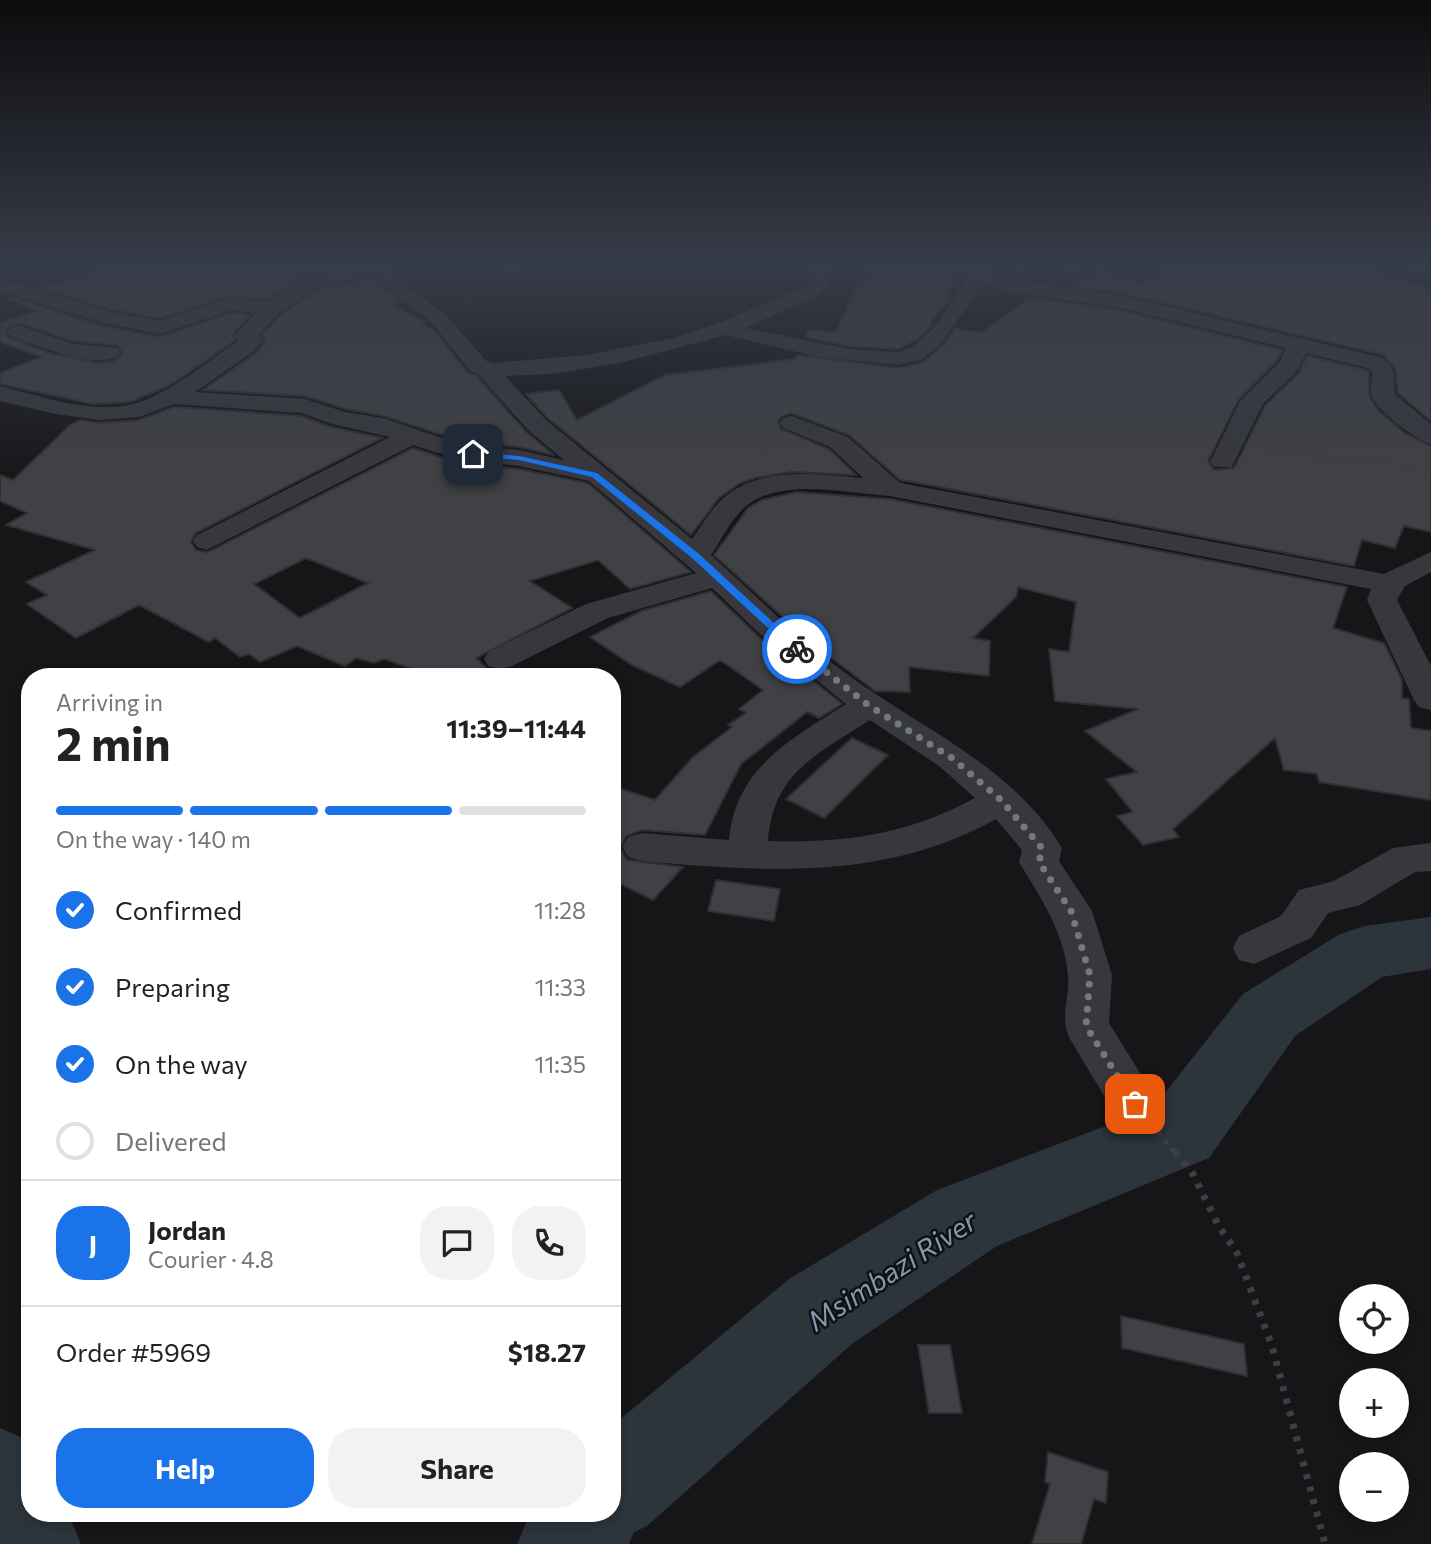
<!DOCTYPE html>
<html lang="en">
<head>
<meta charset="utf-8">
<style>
	body { margin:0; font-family:Commissioner,sans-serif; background:#f2f2f2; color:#222; height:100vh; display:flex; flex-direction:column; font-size:26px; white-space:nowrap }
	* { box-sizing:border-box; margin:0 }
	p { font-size:23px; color:#767676 }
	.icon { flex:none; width:38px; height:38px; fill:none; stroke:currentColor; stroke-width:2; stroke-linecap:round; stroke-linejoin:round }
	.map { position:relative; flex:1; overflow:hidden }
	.drawer { position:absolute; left:21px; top:668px; width:600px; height:854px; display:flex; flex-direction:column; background:#fff; border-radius:28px; box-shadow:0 4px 10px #0003 }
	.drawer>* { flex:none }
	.buttons { position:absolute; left:1339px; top:1284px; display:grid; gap:14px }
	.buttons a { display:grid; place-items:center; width:70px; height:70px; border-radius:50%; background:#fff; box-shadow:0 4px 10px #0003; font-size:35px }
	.pin { position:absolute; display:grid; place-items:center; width:60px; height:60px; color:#fff; margin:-30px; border-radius:14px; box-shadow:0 4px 10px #0006 }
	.courier { position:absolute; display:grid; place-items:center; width:70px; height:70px; margin:-35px; border:5px solid #1a73e8; border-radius:50%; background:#fff; color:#222; box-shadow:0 2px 9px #0007 }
	.head em { font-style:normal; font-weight:700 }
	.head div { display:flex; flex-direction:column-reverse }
	.head { display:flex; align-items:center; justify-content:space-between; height:119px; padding:0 35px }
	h1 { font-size:46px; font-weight:700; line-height:52px }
	.bar { display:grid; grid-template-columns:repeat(4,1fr); gap:10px 7px; align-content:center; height:84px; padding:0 35px }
	.bar i { height:9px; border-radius:5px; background:#e0e0e0 }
	.bar .on { background:#1a73e8 }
	.bar p { grid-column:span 4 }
	.line { display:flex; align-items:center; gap:18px; padding:0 35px; border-top:2px solid #e0e0e0 }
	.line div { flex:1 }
	.round { display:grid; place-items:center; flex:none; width:74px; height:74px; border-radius:28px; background:#f2f2f2 }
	ol { padding:0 35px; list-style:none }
	li { display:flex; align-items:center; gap:21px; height:77px }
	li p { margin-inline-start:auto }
	li .icon { padding:7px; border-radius:50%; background:#1a73e8; color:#fff; stroke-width:4 }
	li:last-child { color:#767676 }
	li i { width:38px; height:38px; border:4px solid #e0e0e0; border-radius:50% }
	.action { display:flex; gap:14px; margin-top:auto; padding:14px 35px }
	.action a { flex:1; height:80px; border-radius:28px; background:#1a73e8; color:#fff; font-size:28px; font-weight:700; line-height:80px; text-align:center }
	.action a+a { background:#f2f2f2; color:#222 }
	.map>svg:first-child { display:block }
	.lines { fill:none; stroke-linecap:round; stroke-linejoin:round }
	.river { fill:#2c353c; fill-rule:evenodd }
	.building { fill:#404145; stroke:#303034; stroke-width:2; fill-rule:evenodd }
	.path-far3 { stroke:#3d3f44; stroke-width:2.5; stroke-dasharray:2 3.5; stroke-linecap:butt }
	.path-far2 { stroke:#3d3f44; stroke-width:3.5; stroke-dasharray:2.5 3.5; stroke-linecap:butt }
	.path-far1 { stroke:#3d3f44; stroke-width:5; stroke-dasharray:4.5 6; stroke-linecap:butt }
	.path { stroke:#3d3f44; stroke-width:7; stroke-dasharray:5 8; stroke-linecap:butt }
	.minor { fill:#37383d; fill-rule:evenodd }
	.route { fill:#1a73e8 }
	.done { stroke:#757880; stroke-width:7; stroke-dasharray:0 12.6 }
	.labels { text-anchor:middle; stroke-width:5; stroke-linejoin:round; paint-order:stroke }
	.near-water-label { font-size:28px; font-style:italic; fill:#7f9bb3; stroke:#111113 }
</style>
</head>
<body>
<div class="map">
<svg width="1431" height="1544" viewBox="0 0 1431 1544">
	<rect width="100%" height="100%" fill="#161618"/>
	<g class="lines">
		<!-- river -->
		<path class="river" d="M 1431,917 L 1431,969 L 1382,977 L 1295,1036 L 1209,1158 L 997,1246 L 853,1343 L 647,1526 L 634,1532 L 629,1544 L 517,1544 L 530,1514 L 612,1514 L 612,1426 L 789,1279 L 937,1190 L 1153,1108 L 1243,994 L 1340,934 L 1365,926 Z
			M 0,1428 L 30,1441 L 30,1514 L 68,1514 L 81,1544 L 0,1544 Z"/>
	</g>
	<!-- building -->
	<path class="building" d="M 116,266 L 284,266 L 296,268 L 311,266 L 322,270 L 353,266 L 307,274 L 267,299 L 230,296 L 159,318 L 112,309 L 40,288 Z
		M 889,266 L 924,268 L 938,266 L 942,272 L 958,278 L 950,287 L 948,300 L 930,323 L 933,324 L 919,339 L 898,349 L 849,346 L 805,337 L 809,330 L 836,332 L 861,277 L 868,278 L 871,267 Z
		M 1173,266 L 1352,266 L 1431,289 L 1431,421 L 1398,393 L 1395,369 L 1384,355 L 1123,293 L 1069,286 L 1099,272 L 1141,284 Z
		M 373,279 L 402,302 L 391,305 L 426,322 L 421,323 L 433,329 L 468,373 L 476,375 L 526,432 L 554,455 L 519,447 L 464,442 L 384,416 L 346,409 L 305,396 L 203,390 L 256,353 L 265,342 L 262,335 L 281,315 L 321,288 Z
		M 10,297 L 99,325 L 159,337 L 232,313 L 250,315 L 233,333 L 235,340 L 170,385 L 130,402 L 93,404 L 0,384 L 0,373 L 41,357 L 0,342 L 0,323 L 38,311 L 7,298 ZM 19,323 L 74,341 L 117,345 L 123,354 L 113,361 L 99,363 L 49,353 L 8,337 L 4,330 Z
		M 1040,299 L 1122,311 L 1282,350 L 1277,361 L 1238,400 L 1208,461 L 1214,470 L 1234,468 L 1265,406 L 1299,373 L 1307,356 L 1366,370 L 1369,372 L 1369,395 L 1378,410 L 1405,433 L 1431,446 L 1431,532 L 1404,526 L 1395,548 L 1362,540 L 1354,566 L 907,481 L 900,480 L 849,435 L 791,413 L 781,417 L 778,422 L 781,429 L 829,449 L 856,475 L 792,472 L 755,478 L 739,484 L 719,498 L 691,535 L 548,418 L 526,394 L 559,390 L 577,420 L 665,375 L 795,359 L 797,355 L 899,368 L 923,362 L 942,346 L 955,328 L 981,333 L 1026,301 Z
		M 174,407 L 301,416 L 331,427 L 382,438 L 196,533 L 191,542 L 196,550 L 208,552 L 413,448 L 459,463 L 519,469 L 588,483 L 691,572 L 630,589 L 598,560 L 530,581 L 572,608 L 476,658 L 487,669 L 508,670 L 520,674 L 519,677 L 436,677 L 384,659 L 374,663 L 356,658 L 345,666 L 297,646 L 260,662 L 249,654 L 240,657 L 215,638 L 209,642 L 139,605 L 76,638 L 27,604 L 47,595 L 26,582 L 95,550 L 6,525 L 27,513 L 0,501 L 0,475 L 13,480 L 70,425 L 81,420 L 99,423 L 139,420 ZM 306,558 L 368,583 L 300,618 L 254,584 Z
		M 796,492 L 890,499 L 1347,587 L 1333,628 L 1384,643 L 1402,680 L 1402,698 L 1409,699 L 1411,728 L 1431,731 L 1431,800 L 1319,782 L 1317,774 L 1284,770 L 1275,738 L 1173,829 L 1179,837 L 1143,845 L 1117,816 L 1133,812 L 1106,779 L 1137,772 L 1085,731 L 1138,709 L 1055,701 L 1049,649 L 1069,652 L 1076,602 L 1018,587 L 1016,597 L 973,638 L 990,641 L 989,676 L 909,667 L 910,692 L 875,691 L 813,644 L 714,555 L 748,508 L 762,500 Z
		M 711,591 L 759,637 L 842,704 L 819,718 L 807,712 L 741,764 L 705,835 L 642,830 L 626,836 L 620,848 L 627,860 L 683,867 L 653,900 L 612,880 L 612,786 L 655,800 L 693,757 L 732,727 L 728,725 L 746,713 L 739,709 L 763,690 L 720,660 L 680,687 L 632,665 L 590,637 L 641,611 Z
		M 852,738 L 888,755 L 824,818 L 786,799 Z
		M 716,880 L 780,889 L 774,921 L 708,911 Z
		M 1121,1316 L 1244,1344 L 1247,1376 L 1122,1348 Z
		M 918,1345 L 950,1345 L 962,1413 L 929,1413 Z
		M 1048,1452 L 1108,1472 L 1106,1503 L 1094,1499 L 1081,1544 L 1032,1544 L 1050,1484 L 1045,1482 Z"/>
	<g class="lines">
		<!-- path-far3 -->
		<path class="path-far3" d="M 1065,270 L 1081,266
			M 461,308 L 519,266"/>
		<!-- path-far2 -->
		<path class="path-far2" d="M 1259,445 L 1312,456 L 1431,468"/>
		<!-- path-far1 -->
		<path class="path-far1" d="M 1158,1132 L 1176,1154"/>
		<!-- path -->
		<path class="path" d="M 1175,1152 L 1193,1174 L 1218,1225 L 1237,1253 L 1272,1346 L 1325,1544"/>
		<!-- minor -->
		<path class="minor" d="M 365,266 L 385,266 L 406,286 L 446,315 L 486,361 L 495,363 L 586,355 L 674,338 L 722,322 L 804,287 L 808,283 L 810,266 L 829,266 L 828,284 L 818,295 L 745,328 L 849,349 L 898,352 C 931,344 949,304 967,278 L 943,270 L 941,266 L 968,266 L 1014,280 L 1122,296 L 1383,358 C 1397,368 1394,378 1395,394 L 1431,424 L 1431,444 C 1416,440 1375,410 1371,394 C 1370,387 1372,378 1372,371 L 1367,368 L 1306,353 L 1297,371 L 1263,404 L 1232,467 L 1214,467 L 1210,462 L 1240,401 L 1279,363 L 1286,348 L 1122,308 L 1011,292 L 983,283 L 940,345 L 921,360 L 898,365 L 819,357 L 725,335 L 620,363 L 552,374 L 505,376 L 546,420 L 692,539 C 702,525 712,507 726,496 C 761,466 821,474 863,478 L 830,447 L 783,428 L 780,423 L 783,418 L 792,416 L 848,437 L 899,482 L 906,484 L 1384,574 L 1431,552 L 1431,572 L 1405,586 L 1397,600 L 1431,666 L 1431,710 L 1419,707 L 1414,700 L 1367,600 L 1371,589 L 890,496 C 847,493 782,477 746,506 C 731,519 722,539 711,555 C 755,595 799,639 847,674 C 921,729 1013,766 1062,848 L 1059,861 L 1092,911 L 1112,975 L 1109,1023 L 1159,1104 L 1152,1119 L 1135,1125 L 1118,1119 L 1070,1039 C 1059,1018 1070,999 1068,976 C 1065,933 1040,897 1019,862 L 1022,850 L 996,819 C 886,881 763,872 642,861 L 628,857 L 622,847 L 628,837 L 642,833 L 729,840 C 736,767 790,740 846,704 L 761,635 L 712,588 L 608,618 L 512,666 L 500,669 L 488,666 L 484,659 L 488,652 L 586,604 L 696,573 L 589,481 L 519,466 L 460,460 L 413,445 L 207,550 L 197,547 L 193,541 L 197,535 L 390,437 L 332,424 L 302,413 L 174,404 L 139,417 L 99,420 L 56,414 L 0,401 L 0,386 C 44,397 103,419 148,399 C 180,385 209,361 238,341 L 235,335 L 256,313 L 232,310 L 160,334 L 100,322 L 0,291 L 0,279 L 111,312 L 159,321 L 231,298 L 268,302 L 307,277 ZM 374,276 L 432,323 L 470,371 L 477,373 L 528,430 L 564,460 L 519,450 L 463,445 L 383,418 L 345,412 L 305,399 L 195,392 L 254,351 L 263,340 L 259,335 L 279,313 L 320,286 ZM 870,720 L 939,766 L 975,798 C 906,835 846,843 768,841 C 773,772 818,754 870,720 Z
			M 1414,266 L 1431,266 L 1431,274 L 1417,270 Z
			M 18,325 L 73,344 L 117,348 L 120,353 C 105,374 30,343 10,336 L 7,331 Z
			M 1431,843 L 1431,871 L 1415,872 L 1360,905 L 1328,913 L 1311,938 L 1254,964 L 1239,960 L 1233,948 L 1239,936 L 1281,916 L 1299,890 L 1334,881 L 1393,848 Z"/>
	</g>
	<!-- sky -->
	<linearGradient id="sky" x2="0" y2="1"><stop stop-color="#0c0c0d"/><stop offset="0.55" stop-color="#363c48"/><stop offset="1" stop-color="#363c48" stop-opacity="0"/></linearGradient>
	<rect width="1431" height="482" fill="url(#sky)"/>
	<!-- route -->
	<path class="route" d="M 473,452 L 519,456 L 597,473 L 699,554 L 802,649 L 793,651 L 692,558 L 592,477 L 519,460 L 470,456 Z"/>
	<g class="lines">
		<!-- done -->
		<path class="done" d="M 797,649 L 868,705 L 952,758 L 1001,800 L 1042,848 L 1039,862 L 1071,911 L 1090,975 L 1086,1026 L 1135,1104"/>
	</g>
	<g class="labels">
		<!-- near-water labels -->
		<g class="near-water-label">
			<text transform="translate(892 1271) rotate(-33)" y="10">Msimbazi River</text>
		</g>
	</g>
</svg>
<div class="buttons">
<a><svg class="icon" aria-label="locate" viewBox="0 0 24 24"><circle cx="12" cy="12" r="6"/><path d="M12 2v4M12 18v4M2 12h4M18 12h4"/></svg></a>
<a>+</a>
<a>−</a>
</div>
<div class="pin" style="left:1135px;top:1104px;background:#ea580c"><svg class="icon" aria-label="bag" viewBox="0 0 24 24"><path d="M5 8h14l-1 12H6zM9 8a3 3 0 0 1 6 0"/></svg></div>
<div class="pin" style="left:473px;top:454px;background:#1f2937"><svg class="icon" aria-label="home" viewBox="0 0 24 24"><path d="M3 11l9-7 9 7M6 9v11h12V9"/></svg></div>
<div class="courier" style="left:797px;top:649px"><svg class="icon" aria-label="bike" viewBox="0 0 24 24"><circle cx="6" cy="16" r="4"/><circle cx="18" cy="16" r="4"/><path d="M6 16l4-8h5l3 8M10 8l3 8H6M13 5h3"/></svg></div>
<section class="drawer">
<div class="head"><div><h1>2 min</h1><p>Arriving in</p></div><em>11:39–11:44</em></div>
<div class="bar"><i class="on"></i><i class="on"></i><i class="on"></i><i></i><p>On the way · 140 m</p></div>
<ol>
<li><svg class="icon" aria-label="check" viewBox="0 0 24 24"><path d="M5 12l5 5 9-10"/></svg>Confirmed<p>11:28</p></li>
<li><svg class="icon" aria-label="check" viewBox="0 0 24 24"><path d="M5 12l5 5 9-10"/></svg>Preparing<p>11:33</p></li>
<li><svg class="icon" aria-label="check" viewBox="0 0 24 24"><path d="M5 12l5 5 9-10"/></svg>On the way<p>11:35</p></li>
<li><i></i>Delivered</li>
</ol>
<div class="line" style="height:126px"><b class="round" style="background:#1a73e8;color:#fff">J</b><div><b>Jordan</b><p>Courier · 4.8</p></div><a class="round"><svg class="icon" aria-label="chat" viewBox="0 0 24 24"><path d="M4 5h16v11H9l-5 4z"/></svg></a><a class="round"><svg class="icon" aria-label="phone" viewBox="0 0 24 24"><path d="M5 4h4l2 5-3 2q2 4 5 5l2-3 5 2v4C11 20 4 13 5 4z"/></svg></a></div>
<div class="line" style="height:91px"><div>Order #5969</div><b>$18.27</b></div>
<div class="action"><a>Help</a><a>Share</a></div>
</section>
</div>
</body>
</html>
